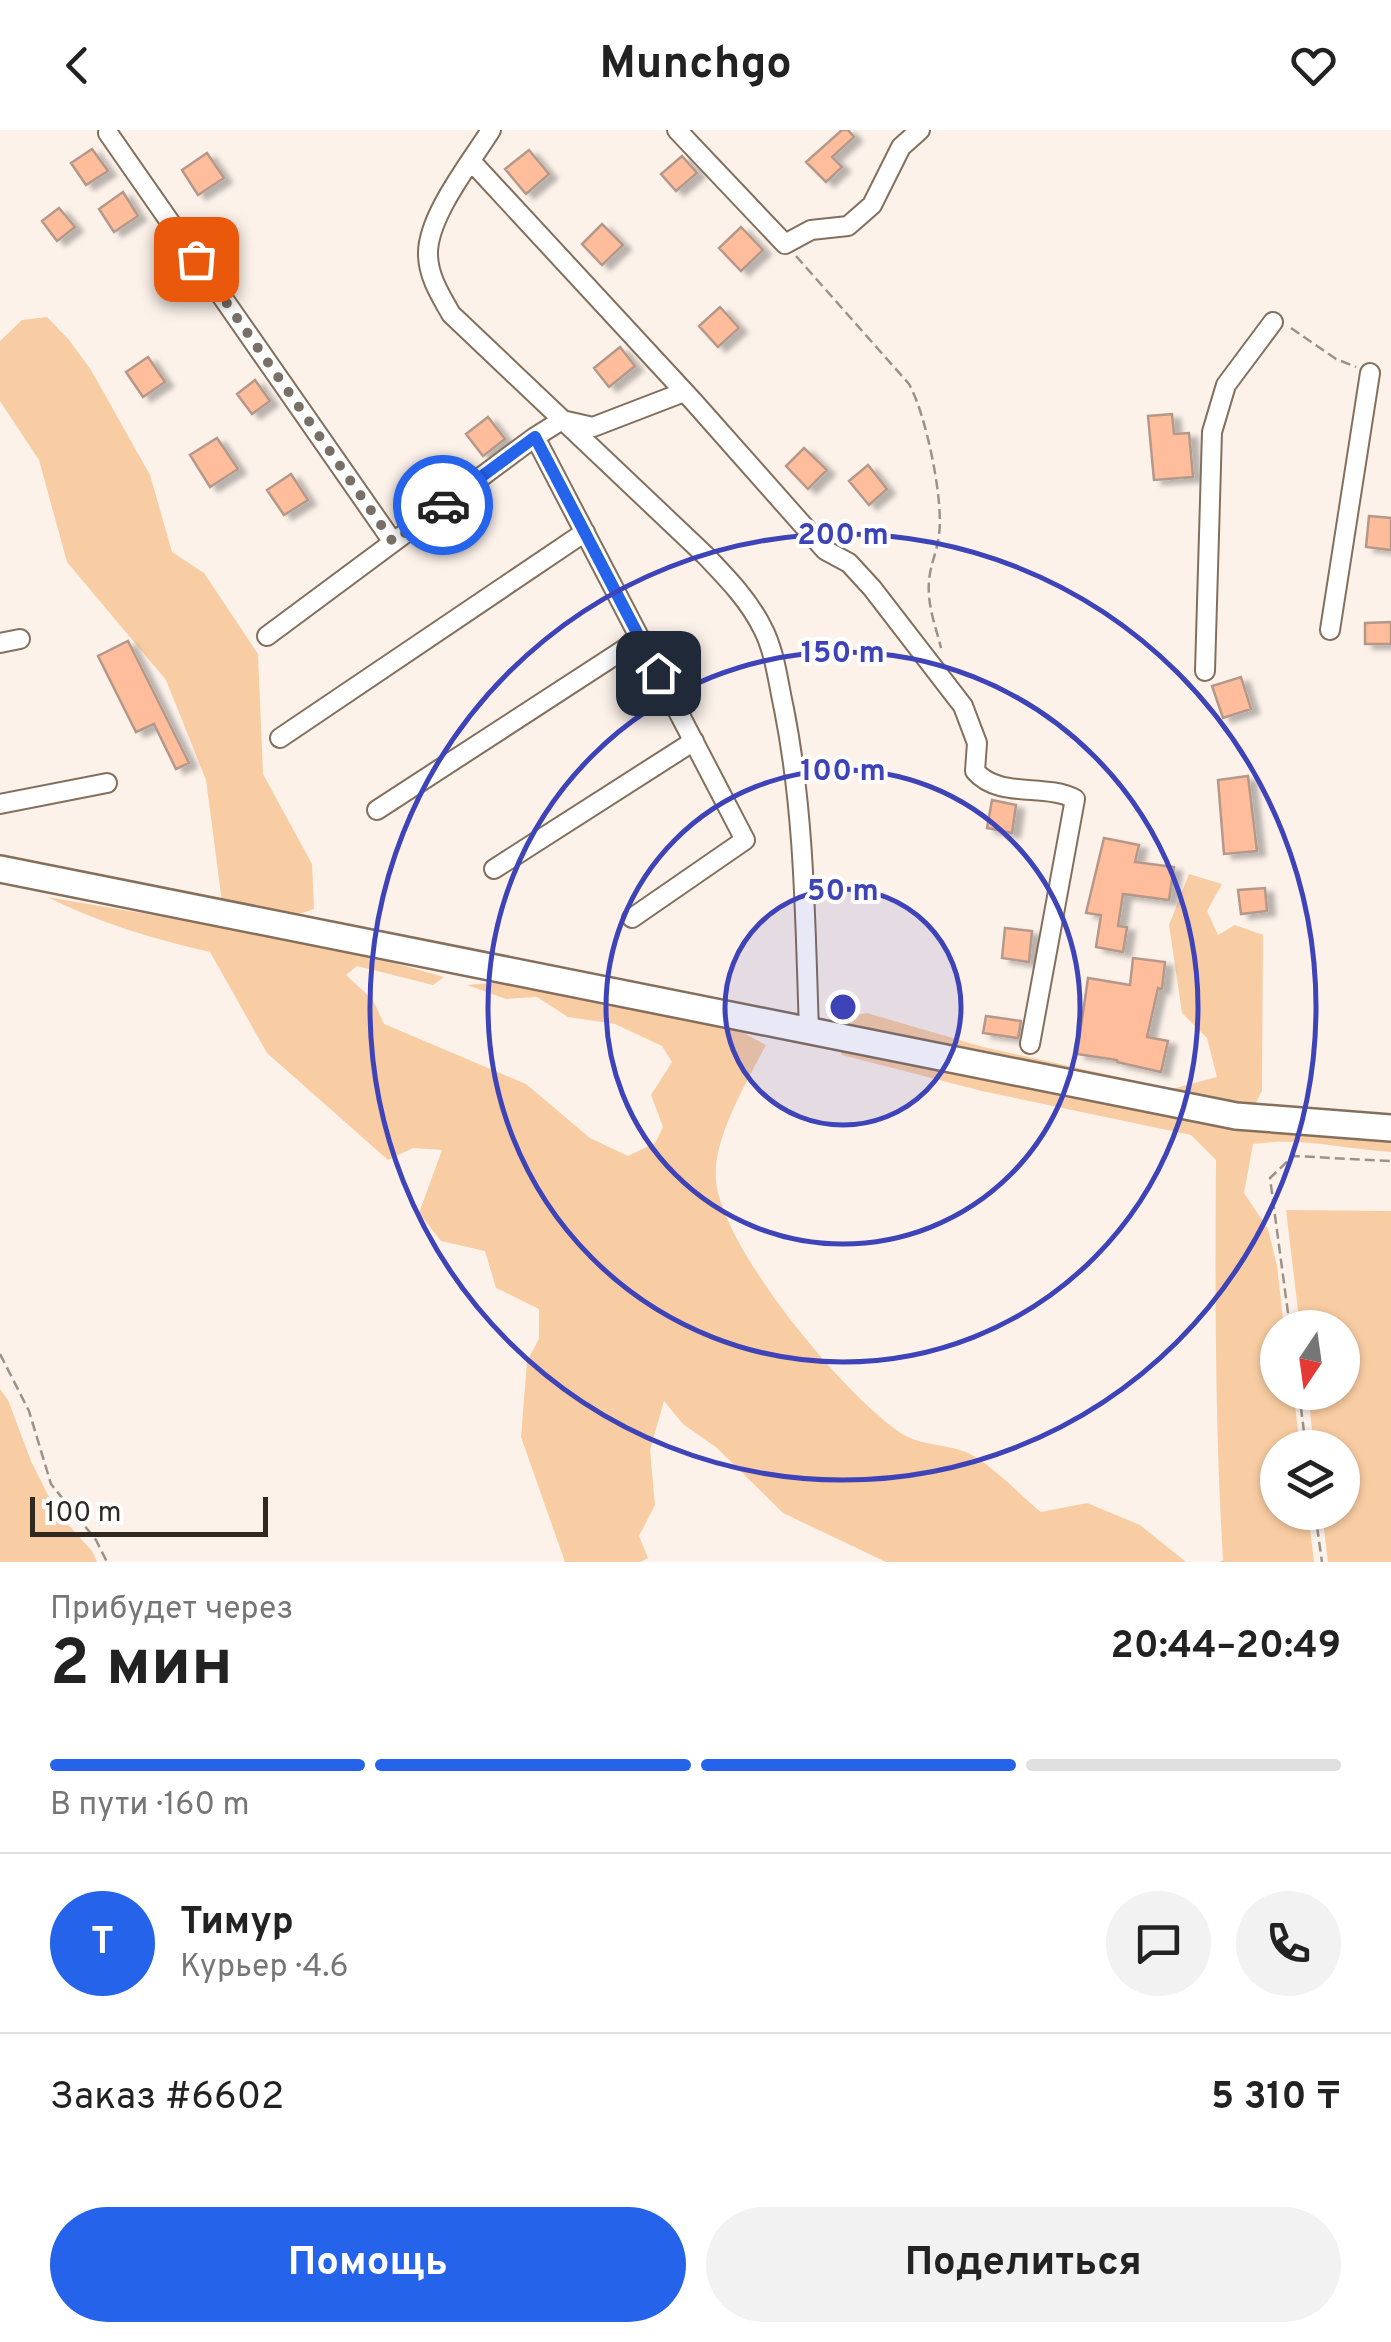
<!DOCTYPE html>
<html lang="ru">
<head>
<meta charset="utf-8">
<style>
	body { margin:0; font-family:Overpass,sans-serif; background:#f2f2f2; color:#222; height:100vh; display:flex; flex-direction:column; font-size:38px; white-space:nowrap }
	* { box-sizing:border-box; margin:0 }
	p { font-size:32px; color:#767676 }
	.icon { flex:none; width:55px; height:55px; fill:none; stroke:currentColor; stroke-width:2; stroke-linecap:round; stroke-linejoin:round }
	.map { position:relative; height:1432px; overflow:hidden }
	.sheet { display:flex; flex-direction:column; background:#fff; flex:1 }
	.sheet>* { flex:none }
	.needle { width:65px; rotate:193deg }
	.fabs { position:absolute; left:1260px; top:1180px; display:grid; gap:20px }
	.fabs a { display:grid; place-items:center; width:100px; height:100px; border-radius:50%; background:#fff; box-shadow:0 2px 8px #0004; font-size:50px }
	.scale { position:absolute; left:30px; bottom:25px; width:238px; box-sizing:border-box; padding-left:10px; border:5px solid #312920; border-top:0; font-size:28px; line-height:35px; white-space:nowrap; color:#312920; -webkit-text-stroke:8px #fff; paint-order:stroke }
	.pin { position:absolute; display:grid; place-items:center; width:85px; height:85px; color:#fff; margin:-42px; border-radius:20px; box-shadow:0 5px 15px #0006 }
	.courier { position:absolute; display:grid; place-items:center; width:100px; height:100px; margin:-50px; border:8px solid #2563eb; border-radius:50%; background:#fff; color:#222; box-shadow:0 2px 12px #0007 }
	.headline em { font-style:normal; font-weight:700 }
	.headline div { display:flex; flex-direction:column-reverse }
	.headline { display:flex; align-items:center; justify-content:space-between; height:170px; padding:0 50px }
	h1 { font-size:65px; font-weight:700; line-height:75px }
	.bar { display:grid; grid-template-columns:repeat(4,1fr); gap:15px 10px; align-content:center; height:120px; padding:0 50px }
	.bar i { height:12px; border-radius:8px; background:#e0e0e0 }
	.bar .on { background:#2563eb }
	.bar p { grid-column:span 4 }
	.line { display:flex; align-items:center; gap:25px; padding:0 50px; border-top:2px solid #e0e0e0 }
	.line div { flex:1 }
	.round { display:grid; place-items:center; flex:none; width:105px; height:105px; border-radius:52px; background:#f2f2f2 }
	.cta { display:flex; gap:20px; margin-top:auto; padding:20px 50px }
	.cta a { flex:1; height:115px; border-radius:60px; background:#2563eb; color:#fff; font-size:40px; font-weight:700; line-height:115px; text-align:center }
	.cta a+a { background:#f2f2f2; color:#222 }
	header { display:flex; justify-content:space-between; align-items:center; height:130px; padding:0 50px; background:#fff; font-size:45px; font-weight:700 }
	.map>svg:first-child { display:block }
	.green { fill:#f9cda3 }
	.building { fill:#ffbd9c; stroke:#b4998b; stroke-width:2.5; filter:url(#shadow) }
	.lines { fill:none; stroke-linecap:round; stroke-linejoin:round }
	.street-casing { stroke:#836f5c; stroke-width:22 }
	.secondary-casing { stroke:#836f5c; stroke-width:30 }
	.path { stroke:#9b9289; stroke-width:2.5; stroke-dasharray:10 5; stroke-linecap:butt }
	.street { stroke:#fff; stroke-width:18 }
	.secondary { stroke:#fff; stroke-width:25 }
	.done { stroke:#786f67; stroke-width:10; stroke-dasharray:0 18 }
	.route { stroke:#2563eb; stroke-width:12 }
	.ring { fill:none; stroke:#3e44b8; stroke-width:5 }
	.centre { fill:#3e44b8; stroke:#fff; stroke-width:5 }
	.ring-label { font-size:30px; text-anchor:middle; font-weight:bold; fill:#3e44b8; stroke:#fff; stroke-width:8; stroke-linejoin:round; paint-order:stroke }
</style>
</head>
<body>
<header><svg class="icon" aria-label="back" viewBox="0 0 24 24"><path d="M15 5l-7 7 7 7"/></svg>Munchgo<svg class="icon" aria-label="heart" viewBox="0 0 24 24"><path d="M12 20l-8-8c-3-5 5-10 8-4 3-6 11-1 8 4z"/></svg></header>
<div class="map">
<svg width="1391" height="1432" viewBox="0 0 1391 1432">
	<defs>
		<filter id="shadow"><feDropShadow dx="8" dy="4.5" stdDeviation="2.5" flood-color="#0004"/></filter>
	</defs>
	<rect width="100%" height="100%" fill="#fcf2ea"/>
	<!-- green -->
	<path class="green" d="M 47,187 L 69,210 L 91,240 L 150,345 L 172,422 L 204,443 L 258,524 L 263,644 L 312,734 L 314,779 L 284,789 L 222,772 L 206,650 L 166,550 L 67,432 L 39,330 L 0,271 L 0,211 L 22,190 Z
		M 1189,744 L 1222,754 L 1207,781 L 1218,805 L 1235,795 L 1263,805 L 1262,961 L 1253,978 L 1216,975 L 1203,993 L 1391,1007 L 1391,1022 C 1343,1019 1301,1007 1253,1014 L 1244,1063 L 1268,1099 L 1277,1136 L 1284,1197 L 1278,1198 L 1278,1262 L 1291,1263 L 1294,1267 L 1300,1317 L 1278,1318 L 1278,1382 L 1308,1383 L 1314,1432 L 1219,1432 L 1223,1430 C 1215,1297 1215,1163 1216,1030 L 1191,1005 L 982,961 L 842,925 L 827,890 L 867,883 L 983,917 L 1172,959 L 1217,947 L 1207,908 L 1182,883 L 1169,795 Z
		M 47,767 L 334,816 L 444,847 L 433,855 L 357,836 L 346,845 L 373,870 L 384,894 L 526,954 L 590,1008 L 628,1026 L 655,1013 L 663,997 L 651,965 L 672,932 L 662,916 L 615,894 L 568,887 L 537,867 L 506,869 L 467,855 L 504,852 L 656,884 L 725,893 L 766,915 C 748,950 712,1009 716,1050 C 721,1117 846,1269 904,1305 C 923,1316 950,1314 970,1324 C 993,1336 1020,1365 1041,1382 L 1087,1373 L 1140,1395 L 1186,1432 L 886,1432 L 783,1383 L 717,1318 L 683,1294 L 664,1271 L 650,1320 L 655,1375 L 639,1406 L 648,1428 L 640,1432 L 565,1432 L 521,1307 L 527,1231 L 539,1209 L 539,1179 L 496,1158 L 485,1121 L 441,1111 L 419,1083 L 442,1020 L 413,1018 L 388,1030 L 267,923 L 210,822 C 153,809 100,793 47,767 Z
		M 1286,1080 L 1391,1081 L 1391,1432 L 1328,1432 L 1322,1383 L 1342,1382 L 1342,1318 L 1314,1317 L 1308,1263 L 1342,1262 L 1342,1198 L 1300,1197 Z
		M 0,1259 L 8,1270 L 31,1331 L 56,1381 L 92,1421 L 97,1432 L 0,1432 Z"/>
	<!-- building -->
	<path class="building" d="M 842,0 L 848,0 L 854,7 L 832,27 L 842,37 L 826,52 L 806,32 Z
		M 92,19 L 108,41 L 86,55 L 71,33 Z
		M 529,20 L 549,44 L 526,64 L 505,39 Z
		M 207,23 L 224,48 L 198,65 L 182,40 Z
		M 682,26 L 697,43 L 676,61 L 661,44 Z
		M 123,62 L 138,86 L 114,102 L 99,79 Z
		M 59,78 L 75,97 L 57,111 L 42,91 Z
		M 602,94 L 623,115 L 602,135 L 582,114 Z
		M 741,97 L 763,120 L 741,141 L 719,118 Z
		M 720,177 L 739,198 L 718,217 L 699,196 Z
		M 620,217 L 635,236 L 609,257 L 594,238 Z
		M 148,227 L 165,252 L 143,267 L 126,242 Z
		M 255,250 L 270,271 L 252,284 L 237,264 Z
		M 1172,284 L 1174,304 L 1189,303 L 1193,347 L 1154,350 L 1148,286 Z
		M 488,287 L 505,309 L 483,326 L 466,304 Z
		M 217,308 L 238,339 L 210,357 L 190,325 Z
		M 804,318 L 827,340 L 808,359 L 786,336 Z
		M 868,335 L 887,359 L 869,375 L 849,351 Z
		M 291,344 L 308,370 L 284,385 L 267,360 Z
		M 1369,386 L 1391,388 L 1391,420 L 1366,417 Z
		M 1391,492 L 1391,514 L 1365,514 L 1365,493 Z
		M 128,511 L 189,633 L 176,639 L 154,594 L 136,602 L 98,526 Z
		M 1241,547 L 1251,579 L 1223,588 L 1212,556 Z
		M 1248,646 L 1257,721 L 1224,724 L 1218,650 Z
		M 992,670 L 1016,675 L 1012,703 L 987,698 Z
		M 1104,708 L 1139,715 L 1135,732 L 1174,737 L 1169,770 L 1123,764 L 1118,796 L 1127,797 L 1123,822 L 1096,817 L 1101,785 L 1086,783 Z
		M 1265,758 L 1267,781 L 1241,784 L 1238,760 Z
		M 1005,798 L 1032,801 L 1029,832 L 1002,828 Z
		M 1133,828 L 1165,832 L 1162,859 L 1158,858 L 1147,907 L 1168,911 L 1161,942 L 1117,932 L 1117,930 L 1077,924 L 1088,848 L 1130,855 Z
		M 986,886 L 1021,891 L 1018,908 L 983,903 Z"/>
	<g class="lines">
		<!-- street casing -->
		<g class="street-casing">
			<path id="street" d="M 491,0 C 471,32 426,88 428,126 C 429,148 441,166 451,184 L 705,425 C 726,447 748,469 762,497 C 775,521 778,552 784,579 C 805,685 805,792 809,900
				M 677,0 L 785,114 L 811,100 L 848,96 L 872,75 L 901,17 L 920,0
				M 108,3 L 393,412
				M 471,31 L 693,271 L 825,420 L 849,433 L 872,458 L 963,576 L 977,613 L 975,641 C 999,669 1044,653 1075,669 L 1030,914
				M 535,307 L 745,710 L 632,788
				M 1330,500 L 1370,243
				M 267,506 L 535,307 L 562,290 L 593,297 L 684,262
				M 0,513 L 20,509
				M 1205,541 L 1212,302 L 1226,255 L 1273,192
				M 280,608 L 585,402
				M 0,674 L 107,653
				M 377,680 L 640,509
				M 494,739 L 694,611"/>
		</g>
		<!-- secondary casing -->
		<g class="secondary-casing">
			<path id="secondary" d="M 0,739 L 1236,986 L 1391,998"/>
		</g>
		<!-- path -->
		<path class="path" d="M 796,126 L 909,254 C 926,284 944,371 939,405 C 936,428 927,439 929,465 C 930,483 937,501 941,518
			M 1291,198 L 1336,229 L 1356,237
			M 1290,1198 L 1270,1048 L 1293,1026 L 1391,1031
			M 0,1224 L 29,1281 L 51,1354 L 96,1410 L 107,1432
			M 1299,1262 L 1306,1318
			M 1315,1382 L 1322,1432"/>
		<!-- street -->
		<use href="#street" class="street"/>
		<!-- secondary -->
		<use href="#secondary" class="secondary"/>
	</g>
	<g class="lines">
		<!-- done -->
		<path class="done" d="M 196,129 L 393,412 L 443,375"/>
		<!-- route -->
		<path class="route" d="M 443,375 L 535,307 L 658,543"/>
	</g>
	<!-- distance rings -->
	<circle cx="843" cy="877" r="118" fill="#3e44b8" fill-opacity=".12"/>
	<g class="ring">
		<circle cx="843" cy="877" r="118"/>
		<circle cx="843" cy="877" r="237"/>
		<circle cx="843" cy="877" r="355"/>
		<circle cx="843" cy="877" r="473"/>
	</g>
	<circle cx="843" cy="877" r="15" class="centre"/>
	<g class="ring-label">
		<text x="843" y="414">200 m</text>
		<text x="843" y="532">150 m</text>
		<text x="843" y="650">100 m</text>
		<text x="843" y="770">50 m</text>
	</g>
</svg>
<div class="fabs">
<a><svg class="needle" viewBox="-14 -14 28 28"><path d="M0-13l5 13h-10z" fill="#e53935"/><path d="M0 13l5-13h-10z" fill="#767676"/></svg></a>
<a><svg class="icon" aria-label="layers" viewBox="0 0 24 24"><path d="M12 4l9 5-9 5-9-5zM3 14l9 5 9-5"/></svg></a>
</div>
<div class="scale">100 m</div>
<div class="pin" style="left:196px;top:129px;background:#ea580c"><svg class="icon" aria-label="bag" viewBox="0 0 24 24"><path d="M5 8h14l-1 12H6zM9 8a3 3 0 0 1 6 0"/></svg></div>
<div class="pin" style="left:658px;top:543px;background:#1f2937"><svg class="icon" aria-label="home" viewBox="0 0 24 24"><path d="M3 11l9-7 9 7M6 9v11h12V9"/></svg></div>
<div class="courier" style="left:443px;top:375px"><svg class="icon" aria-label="car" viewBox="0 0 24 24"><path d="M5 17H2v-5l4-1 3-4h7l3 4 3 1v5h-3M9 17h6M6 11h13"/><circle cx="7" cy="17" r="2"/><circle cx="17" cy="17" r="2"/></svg></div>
</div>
<section class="sheet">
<div class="headline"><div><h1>2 мин</h1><p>Прибудет через</p></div><em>20:44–20:49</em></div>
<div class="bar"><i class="on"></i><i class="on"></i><i class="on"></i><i></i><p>В пути · 160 m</p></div>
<div class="line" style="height:180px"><b class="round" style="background:#2563eb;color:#fff">Т</b><div><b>Тимур</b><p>Курьер · 4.6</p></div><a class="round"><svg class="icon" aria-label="chat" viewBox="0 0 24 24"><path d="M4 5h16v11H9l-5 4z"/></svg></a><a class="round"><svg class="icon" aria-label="phone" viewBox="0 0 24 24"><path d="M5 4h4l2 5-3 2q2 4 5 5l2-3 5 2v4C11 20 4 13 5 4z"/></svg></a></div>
<div class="line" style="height:130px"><div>Заказ #6602</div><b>5 310 ₸</b></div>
<div class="cta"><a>Помощь</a><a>Поделиться</a></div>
</section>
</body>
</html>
